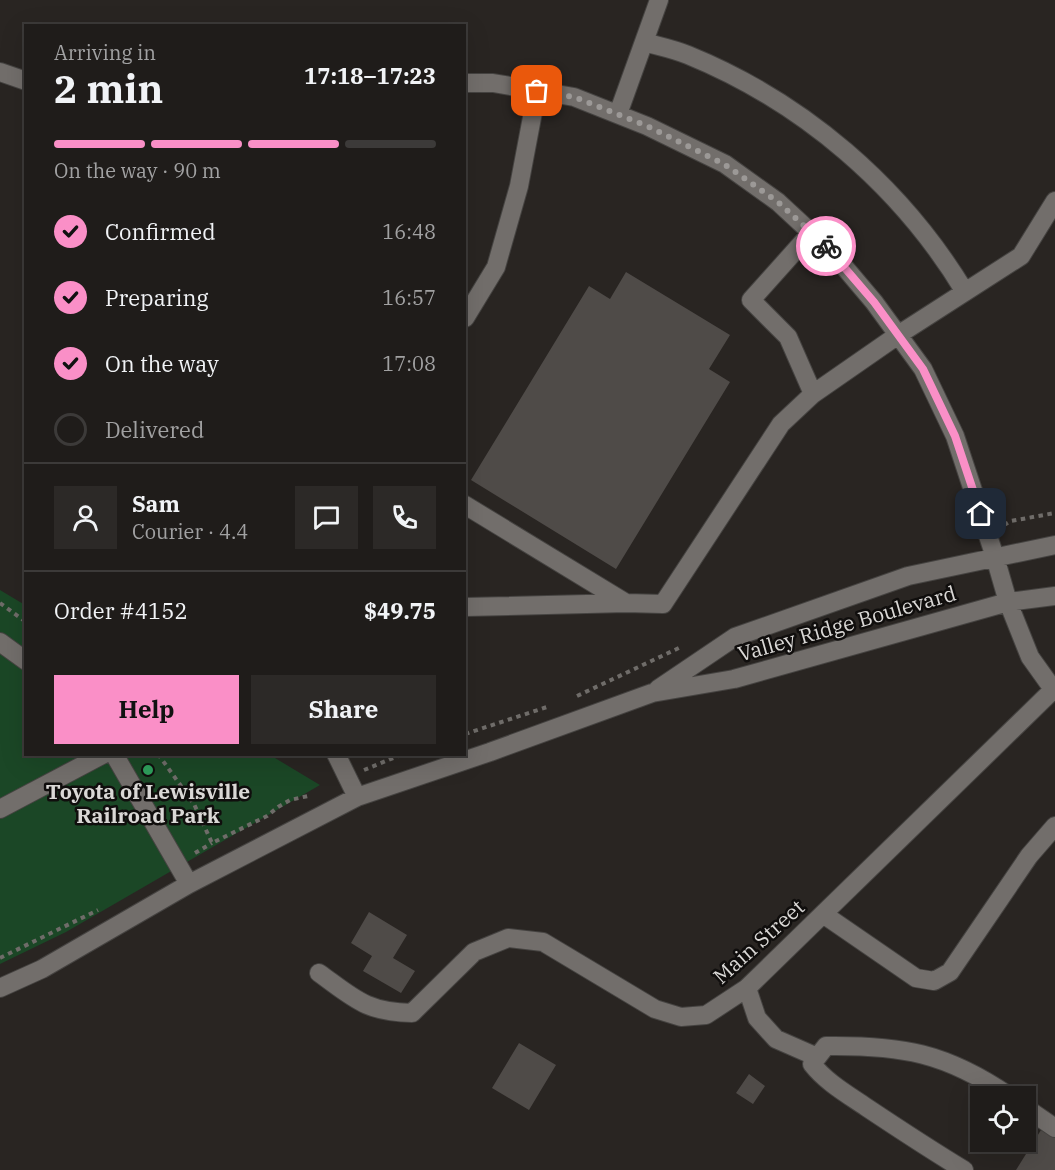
<!DOCTYPE html>
<html lang="en">
<head>
<meta charset="utf-8">
<style>
	body { margin:0; font-family:"IBM Plex Serif",serif; background:#2c2927; color:#f1f3f6; height:100vh; display:flex; flex-direction:column; font-size:22px; white-space:nowrap }
	* { box-sizing:border-box; margin:0 }
	p { font-size:20px; color:#a1a1a2 }
	.icon { flex:none; width:33px; height:33px; fill:none; stroke:currentColor; stroke-width:2; stroke-linecap:round; stroke-linejoin:round }
	.map { position:relative; flex:1; overflow:hidden }
	.details { position:absolute; left:24px; top:24px; width:442px; height:732px; display:flex; flex-direction:column; background:#1f1c1a; border-radius:0px; box-shadow:0 6px 24px #0002,0 0 0 2px #3c3a39 }
	.details>* { flex:none }
	.fabs { position:absolute; left:970px; top:1086px; display:grid; gap:12px }
	.fabs a { display:grid; place-items:center; width:66px; height:66px; border-radius:0px; background:#1f1c1a; box-shadow:0 6px 24px #0002,0 0 0 2px #3c3a39; font-size:30px }
	.pin { position:absolute; display:grid; place-items:center; width:51px; height:51px; color:#fff; margin:-26px; border-radius:12px; box-shadow:0 3px 9px #0006 }
	.courier { position:absolute; display:grid; place-items:center; width:60px; height:60px; margin:-30px; border:4px solid #fa8fc7; border-radius:50%; background:#fff; color:#222; box-shadow:0 2px 8px #0007 }
	.headline em { font-style:normal; font-weight:700 }
	.headline div { display:flex; flex-direction:column-reverse }
	.headline { display:flex; align-items:center; justify-content:space-between; height:102px; padding:0 30px }
	h1 { font-size:39px; font-weight:700; line-height:45px }
	.bar { display:grid; grid-template-columns:repeat(4,1fr); gap:9px 6px; align-content:center; height:72px; padding:0 30px }
	.bar i { height:8px; border-radius:4px; background:#3c3a39 }
	.bar .active { background:#fa8fc7 }
	.bar p { grid-column:span 4 }
	.line { display:flex; align-items:center; gap:15px; padding:0 30px; border-top:2px solid #3c3a39 }
	.line div { flex:1 }
	.round { display:grid; place-items:center; flex:none; width:63px; height:63px; border-radius:0px; background:#2c2927 }
	ol { padding:0 30px; list-style:none }
	li { display:flex; align-items:center; gap:18px; height:66px }
	li p { margin-inline-start:auto }
	li .icon { padding:6px; border-radius:50%; background:#fa8fc7; color:#111; stroke-width:4 }
	li:last-child { color:#a1a1a2 }
	li i { width:33px; height:33px; border:3px solid #3c3a39; border-radius:50% }
	.cta { display:flex; gap:12px; margin-top:auto; padding:12px 30px }
	.cta a { flex:1; height:69px; border-radius:0px; background:#fa8fc7; color:#111; font-size:24px; font-weight:700; line-height:69px; text-align:center }
	.cta a+a { background:#2c2927; color:#f1f3f6 }
	.map>svg:first-child { display:block }
	.green { fill:#1b4726 }
	.building { fill:#4f4b48 }
	.lines { fill:none; stroke-linecap:round; stroke-linejoin:round }
	.minor-casing { stroke:#454341; stroke-width:20 }
	.path { stroke:#6f6c69; stroke-width:4; stroke-dasharray:4.5 4.5; stroke-linecap:butt }
	.minor { stroke:#726e6b; stroke-width:18 }
	.done { stroke:#9c9997; stroke-width:6; stroke-dasharray:0 10.8 }
	.route { stroke:#fa8fc7; stroke-width:8 }
	.leisure-dot { fill:#2e9e5b; stroke:#100e0d; stroke-width:2 }
	.labels { text-anchor:middle; stroke-width:5; stroke-linejoin:round; paint-order:stroke }
	.street-label { font-size:21px; fill:#dad8d6; stroke:#100e0d }
	.poi-label { font-size:21px; font-weight:bold; fill:#dad8d6; stroke:#100e0d }
</style>
</head>
<body>
<div class="map">
<svg width="1055" height="1170" viewBox="0 0 1055 1170">
	<rect width="100%" height="100%" fill="#292522"/>
	<!-- green -->
	<path class="green" d="M 0,590 L 25,605 L 26,754 L 270,755 L 320,785 L 66,932 L 0,964 Z"/>
	<!-- building -->
	<path class="building" d="M 626,272 L 730,335 L 709,369 L 730,382 L 616,569 L 471,480 L 589,286 L 610,299 Z
		M 369,912 L 407,935 L 393,958 L 415,971 L 401,993 L 363,971 L 372,956 L 351,943 Z
		M 519,1043 L 556,1065 L 529,1110 L 492,1088 Z
		M 749,1074 L 765,1086 L 753,1104 L 736,1093 Z
		M 1041,1130 L 1055,1138 L 1055,1170 L 1016,1170 Z"/>
	<g class="lines">
		<!-- minor casing -->
		<g class="minor-casing">
			<path id="minor" d="M 644,42 C 658,46 674,49 688,55 C 803,102 901,186 965,292
				M 0,72 L 26,81
				M 465,83 L 493,83 L 574,97 L 647,126 L 725,164 L 778,202 L 830,250 L 874,302 L 923,369 L 955,436 L 995,557 L 1008,602 L 1030,657 L 1055,692
				M 618,114 L 659,0
				M 811,233 L 751,300 L 788,337 L 813,394
				M 465,318 L 496,267 L 519,186 L 537,91
				M 465,505 L 626,603 L 663,604 L 781,424 L 813,394 L 898,335 L 1021,256 L 1055,201
				M 465,607 L 626,603
				M 0,642 L 26,661
				M 658,689 L 735,637 L 908,576 L 1055,545
				M 114,754 L 189,884
				M 336,754 L 357,797
				M 0,809 L 104,754
				M 823,914 L 916,978 L 934,981 L 950,972 L 1029,856 L 1055,826
				M 319,973 C 355,999 366,1012 412,1013 L 474,952 L 508,938 L 543,942 L 655,1009 L 681,1017 L 706,1015 L 747,988 L 1055,688
				M 0,988 L 42,969 L 189,884 L 357,797 L 490,752 L 652,693 L 734,679 L 1008,602 L 1055,596
				M 747,988 L 757,1018 L 776,1039 L 817,1057
				M 1026,1108 L 1055,1128
				M 964,1170 C 931,1150 899,1129 866,1107 C 847,1094 826,1082 812,1064 L 826,1046 C 902,1045 946,1053 1009,1096"/>
		</g>
		<!-- path -->
		<path class="path" d="M 1004,525 L 1011,521 L 1055,513
			M 0,603 L 26,622
			M 577,696 L 681,647
			M 465,734 L 550,706
			M 158,754 L 194,804 L 212,843 L 267,816 L 278,807 L 290,800 L 308,796
			M 364,770 L 403,754
			M 195,853 L 212,843
			M 0,958 L 98,910"/>
		<!-- minor -->
		<use href="#minor" class="minor"/>
	</g>
	<g class="lines">
		<!-- done -->
		<path class="done" d="M 537,91 L 574,97 L 647,126 L 724,164 L 778,202 L 826,246"/>
		<!-- route -->
		<path class="route" d="M 826,246 L 874,302 L 923,369 L 955,436 L 981,514"/>
	</g>
	<!-- markers -->
	<circle class="leisure-dot" cx="148" cy="770" r="6"/>
	<g class="labels">
		<!-- street labels -->
		<g class="street-label">
			<text transform="translate(847 624) rotate(-16)" y="7">Valley Ridge Boulevard</text>
			<text transform="translate(759 942) rotate(-42)" y="7">Main Street</text>
		</g>
		<!-- poi labels -->
		<g class="poi-label">
			<text x="148" y="799">Toyota of Lewisville<tspan x="148" dy="24">Railroad Park</tspan></text>
		</g>
	</g>
</svg>
<div class="fabs">
<a><svg class="icon" aria-label="locate" viewBox="0 0 24 24"><circle cx="12" cy="12" r="6"/><path d="M12 2v4M12 18v4M2 12h4M18 12h4"/></svg></a>
</div>
<div class="pin" style="left:537px;top:91px;background:#ea580c"><svg class="icon" aria-label="bag" viewBox="0 0 24 24"><path d="M5 8h14l-1 12H6zM9 8a3 3 0 0 1 6 0"/></svg></div>
<div class="pin" style="left:981px;top:514px;background:#1f2937"><svg class="icon" aria-label="home" viewBox="0 0 24 24"><path d="M3 11l9-7 9 7M6 9v11h12V9"/></svg></div>
<div class="courier" style="left:826px;top:246px"><svg class="icon" aria-label="bike" viewBox="0 0 24 24"><circle cx="6" cy="16" r="4"/><circle cx="18" cy="16" r="4"/><path d="M6 16l4-8h5l3 8M10 8l3 8H6M13 5h3"/></svg></div>
<section class="details">
<div class="headline"><div><h1>2 min</h1><p>Arriving in</p></div><em>17:18–17:23</em></div>
<div class="bar"><i class="active"></i><i class="active"></i><i class="active"></i><i></i><p>On the way · 90 m</p></div>
<ol>
<li><svg class="icon" aria-label="check" viewBox="0 0 24 24"><path d="M5 12l5 5 9-10"/></svg>Confirmed<p>16:48</p></li>
<li><svg class="icon" aria-label="check" viewBox="0 0 24 24"><path d="M5 12l5 5 9-10"/></svg>Preparing<p>16:57</p></li>
<li><svg class="icon" aria-label="check" viewBox="0 0 24 24"><path d="M5 12l5 5 9-10"/></svg>On the way<p>17:08</p></li>
<li><i></i>Delivered</li>
</ol>
<div class="line" style="height:108px"><a class="round"><svg class="icon" aria-label="person" viewBox="0 0 24 24"><circle cx="12" cy="8" r="4"/><path d="M4 21q1-7 8-7t8 7"/></svg></a><div><b>Sam</b><p>Courier · 4.4</p></div><a class="round"><svg class="icon" aria-label="chat" viewBox="0 0 24 24"><path d="M4 5h16v11H9l-5 4z"/></svg></a><a class="round"><svg class="icon" aria-label="phone" viewBox="0 0 24 24"><path d="M5 4h4l2 5-3 2q2 4 5 5l2-3 5 2v4C11 20 4 13 5 4z"/></svg></a></div>
<div class="line" style="height:78px"><div>Order #4152</div><b>$49.75</b></div>
<div class="cta"><a>Help</a><a>Share</a></div>
</section>
</div>
</body>
</html>
